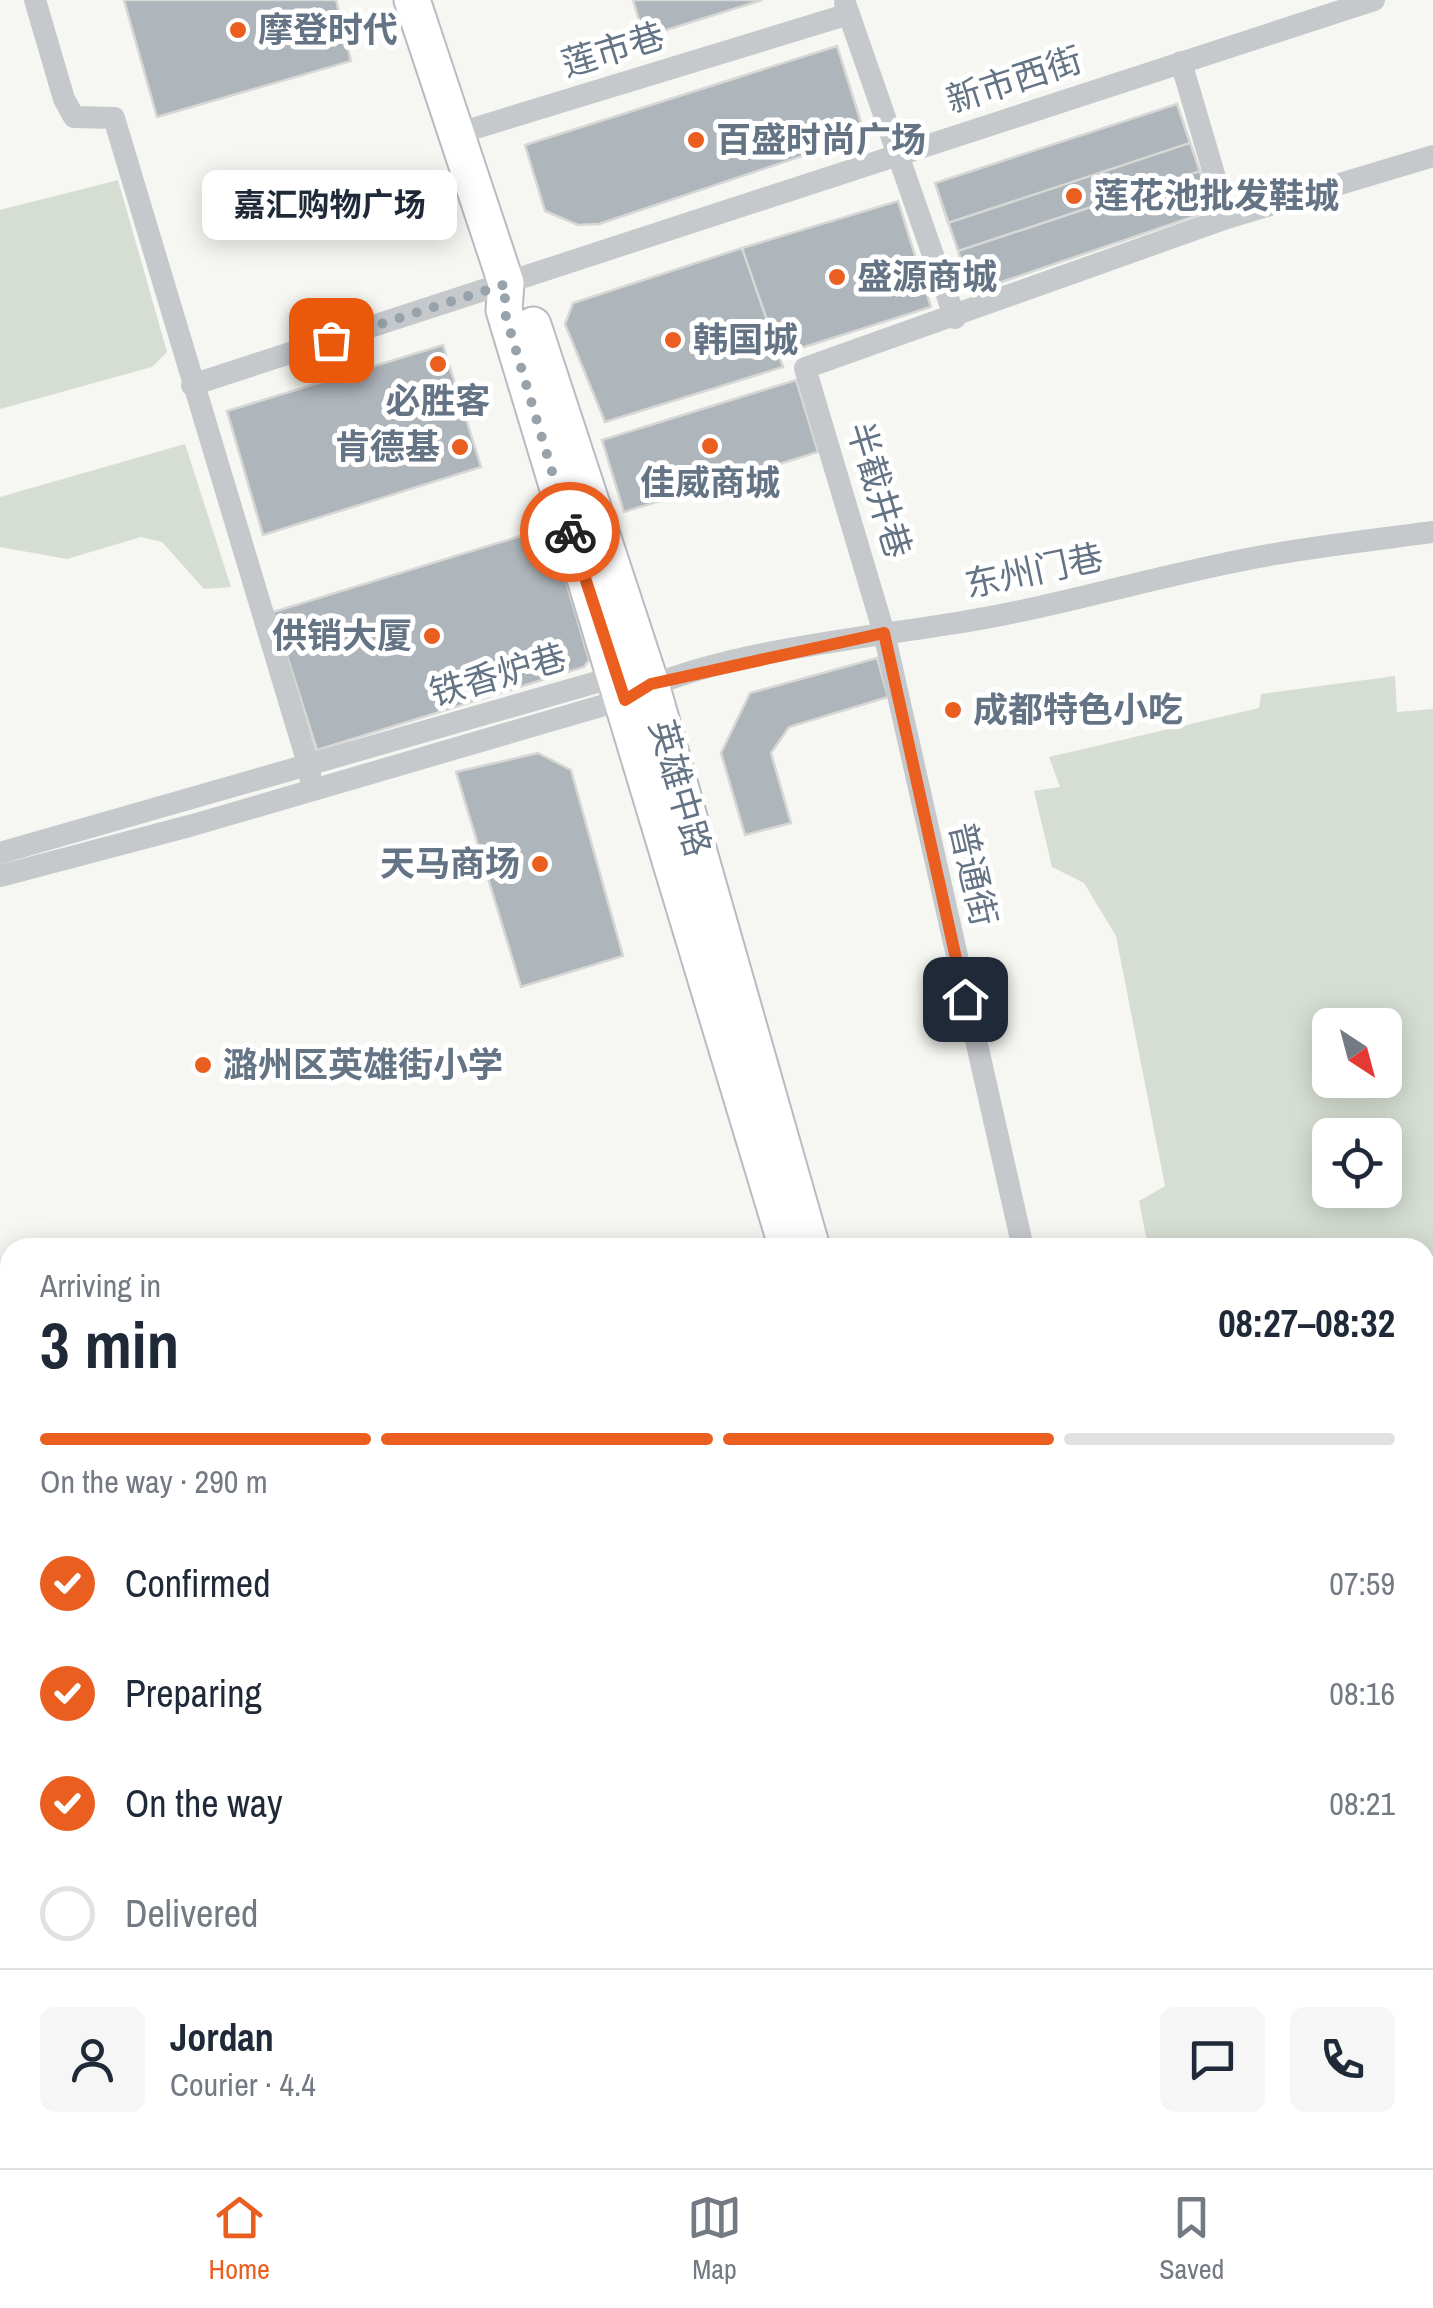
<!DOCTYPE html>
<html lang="en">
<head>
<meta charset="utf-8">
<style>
	body { margin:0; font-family:"Archivo Narrow","Noto Sans SC",sans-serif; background:#f6f6f7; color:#1f2937; height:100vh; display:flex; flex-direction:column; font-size:38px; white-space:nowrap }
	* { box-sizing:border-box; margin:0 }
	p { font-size:32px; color:#747a83 }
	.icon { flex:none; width:55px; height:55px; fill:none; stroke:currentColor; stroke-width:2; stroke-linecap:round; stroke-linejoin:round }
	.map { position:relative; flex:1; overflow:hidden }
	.drawer { position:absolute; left:0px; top:1238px; width:1435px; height:932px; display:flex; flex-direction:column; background:#fff; border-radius:30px 30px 0 0; box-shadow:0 5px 25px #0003 }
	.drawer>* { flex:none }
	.needle { width:65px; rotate:144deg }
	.fabs { position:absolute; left:1312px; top:1008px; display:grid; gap:20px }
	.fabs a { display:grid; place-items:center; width:90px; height:90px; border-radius:15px; background:#fff; box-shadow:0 5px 25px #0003; font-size:50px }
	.pin { position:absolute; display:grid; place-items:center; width:85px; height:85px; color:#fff; margin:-42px; border-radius:20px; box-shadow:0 5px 15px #0006 }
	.courier { position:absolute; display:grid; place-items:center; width:100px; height:100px; margin:-50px; border:8px solid #ea5e1f; border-radius:50%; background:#fff; color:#222; box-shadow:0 2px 12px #0007 }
	.bubble { position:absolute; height:70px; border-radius:15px; background:#fff; box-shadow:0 5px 25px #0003; font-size:32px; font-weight:700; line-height:70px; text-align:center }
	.head em { font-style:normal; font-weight:700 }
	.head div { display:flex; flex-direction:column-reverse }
	.head { display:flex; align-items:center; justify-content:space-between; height:170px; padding:0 40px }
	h1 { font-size:65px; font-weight:700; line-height:75px }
	.bar { display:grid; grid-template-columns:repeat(4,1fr); gap:15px 10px; align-content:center; height:120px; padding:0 40px }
	.bar i { height:12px; border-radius:8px; background:#e0e1e3 }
	.bar .on { background:#ea5e1f }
	.bar p { grid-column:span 4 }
	.line { display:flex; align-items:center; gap:25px; padding:0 40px; border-top:2px solid #e0e1e3 }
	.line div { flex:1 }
	.round { display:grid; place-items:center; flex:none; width:105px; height:105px; border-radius:15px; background:#f6f6f7 }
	ol { padding:0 40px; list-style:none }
	li { display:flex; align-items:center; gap:30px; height:110px }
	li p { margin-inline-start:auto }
	li .icon { padding:10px; border-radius:50%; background:#ea5e1f; color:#fff; stroke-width:4 }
	li:last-child { color:#747a83 }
	li i { width:55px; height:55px; border:5px solid #e0e1e3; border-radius:50% }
	.menu { display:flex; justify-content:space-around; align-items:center; height:140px; border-top:2px solid #e0e1e3; background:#fff; font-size:28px; color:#747a83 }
	.menu a { display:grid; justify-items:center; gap:5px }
	.menu .on { color:#ea5e1f }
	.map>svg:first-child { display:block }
	.green { fill:#d6ded3; fill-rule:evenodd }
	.building { fill:#aeb5bb; stroke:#d7d8d5; stroke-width:2.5 }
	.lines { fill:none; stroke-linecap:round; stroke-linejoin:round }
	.secondary-casing { stroke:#b8bcc1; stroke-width:36 }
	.primary-casing { stroke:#b8bcc0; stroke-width:39 }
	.minor { stroke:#c6c9cc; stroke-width:22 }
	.secondary { stroke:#fff; stroke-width:32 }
	.primary { stroke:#fff; stroke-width:35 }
	.done { stroke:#97a2ab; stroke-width:10; stroke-dasharray:0 18 }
	.route { stroke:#ea5e1f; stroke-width:12 }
	.poi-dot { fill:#ea5e1f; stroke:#fff; stroke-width:4 }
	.labels { text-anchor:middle; stroke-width:10; stroke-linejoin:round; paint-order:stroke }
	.poi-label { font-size:35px; font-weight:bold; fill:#647485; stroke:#fff; text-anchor:start }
	.street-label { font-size:35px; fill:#647485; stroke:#fff }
</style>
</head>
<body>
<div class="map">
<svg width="1433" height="2168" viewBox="0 0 1433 2168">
	<rect width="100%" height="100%" fill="#f6f6f2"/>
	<!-- green -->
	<path class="green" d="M 118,180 L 167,352 L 152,367 L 0,409 L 0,210 Z
		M 185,444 L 231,587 L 204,589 L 162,542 L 141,537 L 67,559 L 0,547 L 0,497 Z
		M 1395,676 L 1397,712 L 1433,709 L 1433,1550 L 1425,1551 L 1425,1248 L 1148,1247 L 1139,1201 L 1165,1186 L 1116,936 L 1084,883 L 1052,867 L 1034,791 L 1060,787 L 1049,757 L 1259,708 L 1261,694 ZM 1330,1025 L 1385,1025 L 1385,1080 L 1330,1080 ZM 1330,1135 L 1385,1135 L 1385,1190 L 1330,1190 Z
		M 10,1923 L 10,2083 L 0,2036 L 0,1925 Z
		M 31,2160 L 739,2160 L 713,2168 L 33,2168 Z"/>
	<!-- building -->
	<path class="building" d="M 124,0 L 336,0 L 351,61 L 157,117 Z
		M 633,0 L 762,0 L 644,37 Z
		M 837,46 L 865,135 L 599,224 L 578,225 L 545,211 L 525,145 Z
		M 1177,104 L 1213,210 L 972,292 L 935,183 Z
		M 1177,104 L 1190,143 L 948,223 L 935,183 Z
		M 1200,171 L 1213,210 L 972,292 L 958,251 Z
		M 898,201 L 931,307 L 779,355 L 742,248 Z
		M 742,248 L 783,367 L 605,422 L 565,324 L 573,303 Z
		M 443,345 L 481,467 L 263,535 L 227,411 Z
		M 796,380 L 818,452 L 624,512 L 602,440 Z
		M 550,527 L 589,660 L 584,667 L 317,750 L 273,612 Z
		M 877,658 L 888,697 L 789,727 L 771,753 L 791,823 L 745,835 L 721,753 L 750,693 Z
		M 538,753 L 571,770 L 623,956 L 521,987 L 456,772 Z
		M 748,2160 L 807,2160 L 810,2168 L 721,2168 Z"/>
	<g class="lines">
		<!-- secondary casing -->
		<g class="secondary-casing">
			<path id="secondary" d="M 1425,1616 L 1433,1615
				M 1425,1645 L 1433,1643
				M 0,1868 L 10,1867
				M 0,1896 L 10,1894"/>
		</g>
		<!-- primary casing -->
		<g class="primary-casing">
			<path id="primary" d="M 412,0 L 506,283 L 504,310 L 787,1248
				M 533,325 L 651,684 L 812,1248
				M 1043,2160 L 1045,2168
				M 1085,2160 L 1088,2168"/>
		</g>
		<!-- minor -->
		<path class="minor" d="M 35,0 L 64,99 L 74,117 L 114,118 L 309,767 L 312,790
			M 845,3 L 955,318
			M 1181,62 L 1227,218
			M 456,134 L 849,14
			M 192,385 L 1374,0
			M 0,853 L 618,676 L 628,679
			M 0,876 L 193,825 L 625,699 C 702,654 865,638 956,623 C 1064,606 1168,572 1275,554 C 1327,545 1380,539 1433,532
			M 1023,1248 L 884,633 L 805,368 L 1227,218 L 1433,156
			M 0,1841 L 10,1839
			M 0,1916 L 10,1915"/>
		<!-- secondary -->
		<use href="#secondary" class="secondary"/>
		<!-- primary -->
		<use href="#primary" class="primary"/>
	</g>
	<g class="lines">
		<!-- done -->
		<path class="done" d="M 331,340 L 506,284 L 504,310 L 570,532"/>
		<!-- route -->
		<path class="route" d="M 570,532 L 625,700 L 651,684 L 884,633 L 965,999"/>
	</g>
	<!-- markers -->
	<g class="poi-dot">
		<circle cx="238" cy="30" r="10"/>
		<circle cx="696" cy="140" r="10"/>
		<circle cx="1074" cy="196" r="10"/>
		<circle cx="837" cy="277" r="10"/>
		<circle cx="673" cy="340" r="10"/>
		<circle cx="438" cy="364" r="10"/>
		<circle cx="710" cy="446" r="10"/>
		<circle cx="460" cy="447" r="10"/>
		<circle cx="432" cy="636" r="10"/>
		<circle cx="953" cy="710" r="10"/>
		<circle cx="540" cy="864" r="10"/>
		<circle cx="203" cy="1065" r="10"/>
	</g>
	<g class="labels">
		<!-- poi labels -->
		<g class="poi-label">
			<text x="258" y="42">摩登时代</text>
			<text x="716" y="152">百盛时尚广场</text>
			<text x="1094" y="208">莲花池批发鞋城</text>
			<text x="857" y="289">盛源商城</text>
			<text x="693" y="352">韩国城</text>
			<text x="438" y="413" text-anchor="middle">必胜客</text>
			<text x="440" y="459" text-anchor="end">肯德基</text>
			<text x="710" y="495" text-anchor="middle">佳威商城</text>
			<text x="412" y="648" text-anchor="end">供销大厦</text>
			<text x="973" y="722">成都特色小吃</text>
			<text x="520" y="876" text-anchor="end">天马商场</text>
			<text x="223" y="1077">潞州区英雄街小学</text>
		</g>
		<!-- street labels -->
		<g class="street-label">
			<text transform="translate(613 50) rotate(-17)" y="12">莲市巷</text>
			<text transform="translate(1014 80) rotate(-18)" y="12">新市西街</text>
			<text transform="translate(879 490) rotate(73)" y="12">半截井巷</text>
			<text transform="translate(1034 571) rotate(-12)" y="12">东州门巷</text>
			<text transform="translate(498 675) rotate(-16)" y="12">铁香炉巷</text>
			<text transform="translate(680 788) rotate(74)" y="12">英雄中路</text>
			<text transform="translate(973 874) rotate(77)" y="12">普通街</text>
		</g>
	</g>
</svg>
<div class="fabs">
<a><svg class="needle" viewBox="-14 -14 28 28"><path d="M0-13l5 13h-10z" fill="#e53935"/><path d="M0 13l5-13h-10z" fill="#747a83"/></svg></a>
<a><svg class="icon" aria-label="locate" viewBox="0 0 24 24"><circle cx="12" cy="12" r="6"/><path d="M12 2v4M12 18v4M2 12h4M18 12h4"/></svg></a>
</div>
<div class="pin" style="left:331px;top:340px;background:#ea580c"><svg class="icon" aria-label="bag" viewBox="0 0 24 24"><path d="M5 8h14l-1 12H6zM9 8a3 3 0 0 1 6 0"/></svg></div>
<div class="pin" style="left:965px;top:999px;background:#1f2937"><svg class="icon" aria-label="home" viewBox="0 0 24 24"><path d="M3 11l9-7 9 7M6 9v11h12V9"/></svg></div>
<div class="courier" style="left:570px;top:532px"><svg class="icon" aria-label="bike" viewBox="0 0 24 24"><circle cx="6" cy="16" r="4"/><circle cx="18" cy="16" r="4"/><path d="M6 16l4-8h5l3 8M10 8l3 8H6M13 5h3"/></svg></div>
<div class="bubble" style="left:202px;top:170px;width:255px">嘉汇购物广场</div>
<section class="drawer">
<div class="head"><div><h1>3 min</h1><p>Arriving in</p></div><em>08:27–08:32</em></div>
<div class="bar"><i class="on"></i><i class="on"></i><i class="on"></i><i></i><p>On the way · 290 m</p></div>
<ol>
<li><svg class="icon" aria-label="check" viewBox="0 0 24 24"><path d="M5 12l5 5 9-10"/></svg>Confirmed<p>07:59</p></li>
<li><svg class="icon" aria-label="check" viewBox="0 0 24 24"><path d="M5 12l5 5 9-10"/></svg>Preparing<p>08:16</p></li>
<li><svg class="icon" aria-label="check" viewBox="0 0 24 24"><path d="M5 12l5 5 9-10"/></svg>On the way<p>08:21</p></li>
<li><i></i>Delivered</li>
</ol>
<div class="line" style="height:180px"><a class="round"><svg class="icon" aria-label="person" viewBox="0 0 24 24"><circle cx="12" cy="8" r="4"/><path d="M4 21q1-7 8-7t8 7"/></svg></a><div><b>Jordan</b><p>Courier · 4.4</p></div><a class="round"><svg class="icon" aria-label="chat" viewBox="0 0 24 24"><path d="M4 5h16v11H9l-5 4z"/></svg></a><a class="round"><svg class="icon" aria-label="phone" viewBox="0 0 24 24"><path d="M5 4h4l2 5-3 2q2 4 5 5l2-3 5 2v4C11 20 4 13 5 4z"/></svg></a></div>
</section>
</div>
<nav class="menu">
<a class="on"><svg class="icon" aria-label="home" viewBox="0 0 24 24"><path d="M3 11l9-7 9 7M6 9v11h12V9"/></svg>Home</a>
<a><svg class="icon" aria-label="map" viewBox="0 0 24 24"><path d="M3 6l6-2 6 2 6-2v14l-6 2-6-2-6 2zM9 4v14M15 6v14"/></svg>Map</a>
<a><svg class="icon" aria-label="saved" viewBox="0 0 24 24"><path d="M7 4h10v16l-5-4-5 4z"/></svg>Saved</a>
</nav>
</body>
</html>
